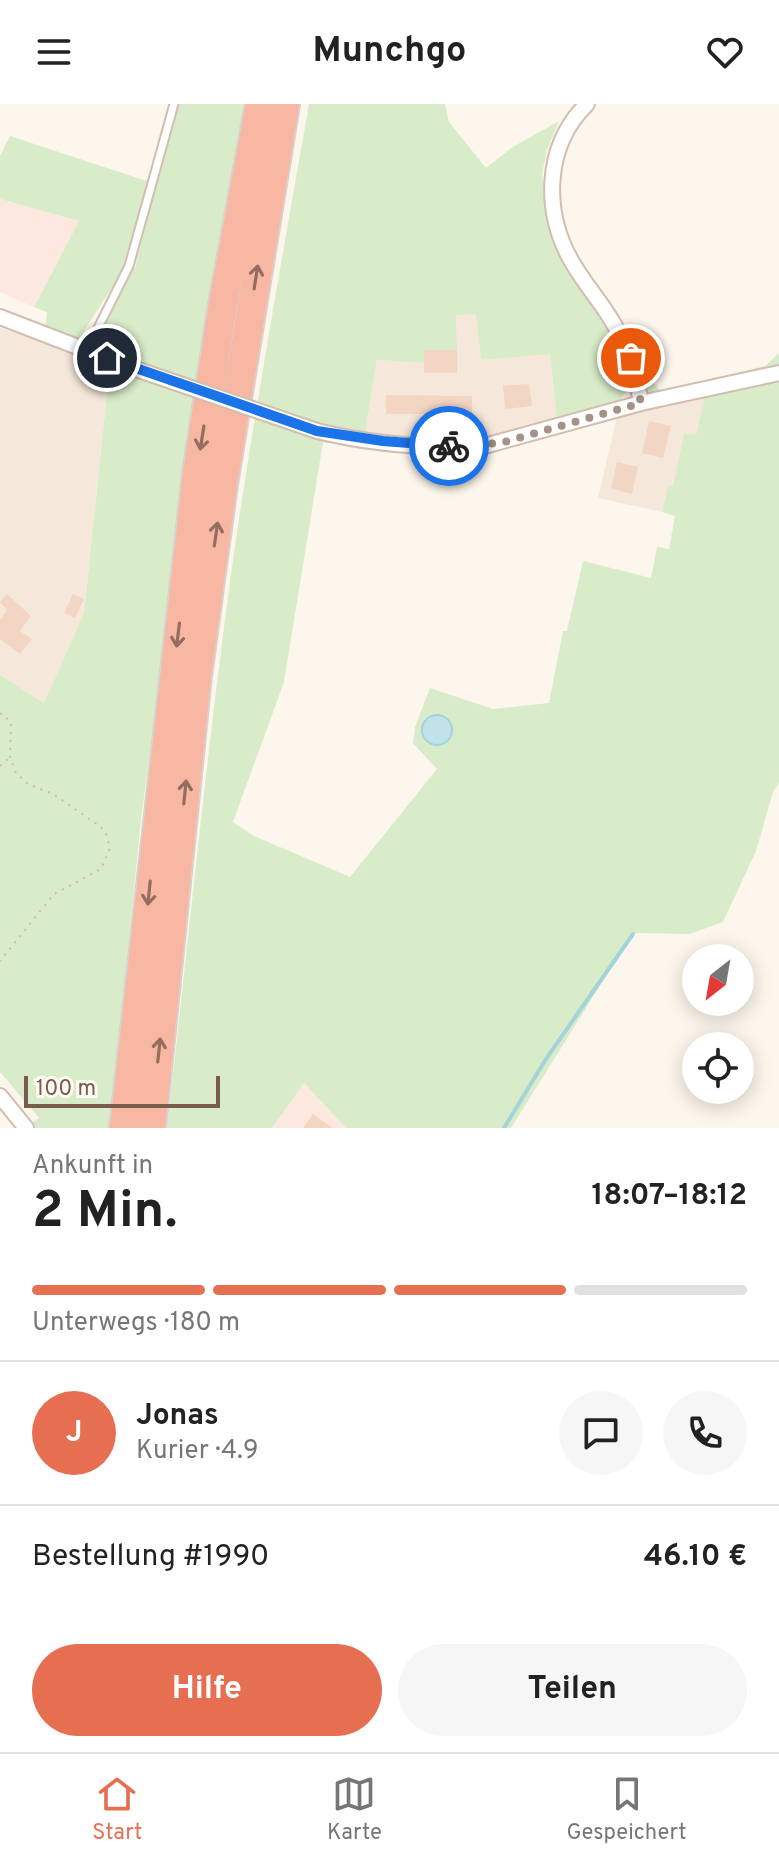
<!DOCTYPE html>
<html lang="de">
<head>
<meta charset="utf-8">
<style>
	body { margin:0; font-family:Overpass,sans-serif; background:#f6f6f6; color:#222; height:100vh; display:flex; flex-direction:column; font-size:30px; white-space:nowrap }
	* { box-sizing:border-box; margin:0 }
	p { font-size:26px; color:#767676 }
	.icon { flex:none; width:44px; height:44px; fill:none; stroke:currentColor; stroke-width:2; stroke-linecap:round; stroke-linejoin:round }
	.map { position:relative; height:1024px; overflow:hidden }
	.side { display:flex; flex-direction:column; background:#fff; flex:1 }
	.side>* { flex:none }
	.needle { width:52px; rotate:211deg }
	.controls { position:absolute; left:682px; top:840px; display:grid; gap:16px }
	.controls a { display:grid; place-items:center; width:72px; height:72px; border-radius:50%; background:#fff; box-shadow:0 4px 20px #0003; font-size:40px }
	.scale { position:absolute; left:24px; bottom:20px; width:196px; box-sizing:border-box; padding-left:8px; border:4px solid #7a5c4d; border-top:0; font-size:22px; line-height:28px; white-space:nowrap; color:#7a5c4d; -webkit-text-stroke:6px #fffaf3; paint-order:stroke }
	.pin { position:absolute; display:grid; place-items:center; width:68px; height:68px; color:#fff; margin:-34px; border:4px solid #fff; border-radius:50%; box-shadow:0 2px 8px #0007 }
	.courier { position:absolute; display:grid; place-items:center; width:80px; height:80px; margin:-40px; border:6px solid #1a73e8; border-radius:50%; background:#fff; color:#222; box-shadow:0 2px 10px #0007 }
	.summary em { font-style:normal; font-weight:700 }
	.summary div { display:flex; flex-direction:column-reverse }
	.summary { display:flex; align-items:center; justify-content:space-between; height:136px; padding:0 32px }
	h1 { font-size:52px; font-weight:700; line-height:60px }
	.bar { display:grid; grid-template-columns:repeat(4,1fr); gap:12px 8px; align-content:center; height:96px; padding:0 32px }
	.bar i { height:10px; border-radius:6px; background:#e0e0e0 }
	.bar .active { background:#e76f51 }
	.bar p { grid-column:span 4 }
	.line { display:flex; align-items:center; gap:20px; padding:0 32px; border-top:2px solid #e0e0e0 }
	.line div { flex:1 }
	.round { display:grid; place-items:center; flex:none; width:84px; height:84px; border-radius:42px; background:#f6f6f6 }
	.button { display:flex; gap:16px; margin-top:auto; padding:16px 32px }
	.button a { flex:1; height:92px; border-radius:48px; background:#e76f51; color:#fff; font-size:32px; font-weight:700; line-height:92px; text-align:center }
	.button a+a { background:#f6f6f6; color:#222 }
	header { display:flex; justify-content:space-between; align-items:center; height:104px; padding:0 32px; background:#fff; font-size:36px; font-weight:700 }
	.tabs { display:flex; justify-content:space-around; align-items:center; height:112px; border-top:2px solid #e0e0e0; background:#fff; font-size:22px; color:#767676 }
	.tabs a { display:grid; justify-items:center; gap:4px }
	.tabs .active { color:#e76f51 }
	.map>svg:first-child { display:block }
	.residential { fill:#f5e8da }
	.commercial { fill:#fde8e0 }
	.green { fill:#d8ecc9 }
	.water { fill:#bfe3e8; stroke:#a5d3da; stroke-width:2 }
	.lines { fill:none; stroke-linecap:round; stroke-linejoin:round }
	.stream { stroke:#a5d3da; stroke-width:4 }
	.building { fill:#f3d5c3 }
	.lane-casing { stroke:#d1beb0; stroke-width:11 }
	.street-casing { stroke:#d1beb0; stroke-width:18 }
	.highway-casing { stroke:#dad1cd; stroke-width:32 }
	.path { stroke:#d9b8a5; stroke-width:2; stroke-dasharray:2 6; stroke-linecap:butt }
	.lane { stroke:#fff; stroke-width:7 }
	.street { stroke:#fff; stroke-width:14 }
	.highway { stroke:#f7b7a3; stroke-width:28 }
	.street-bridge-casing { stroke:#d1beb0; stroke-width:18; stroke-linecap:butt }
	.street-bridge { stroke:#fff; stroke-width:14 }
	.oneway { stroke:#936e5e }
	.done { stroke:#a89285; stroke-width:8; stroke-dasharray:0 14.4 }
	.route { stroke:#1a73e8; stroke-width:10 }
</style>
</head>
<body>
<header><svg class="icon" aria-label="menu" viewBox="0 0 24 24"><path d="M4 6h16M4 12h16M4 18h16"/></svg>Munchgo<svg class="icon" aria-label="heart" viewBox="0 0 24 24"><path d="M12 20l-8-8c-3-5 5-10 8-4 3-6 11-1 8 4z"/></svg></header>
<div class="map">
<svg width="779" height="1024" viewBox="0 0 779 1024">
	<rect width="100%" height="100%" fill="#fdf6ec"/>
	<!-- residential -->
	<path class="residential" d="M 456,210 L 477,210 L 481,256 L 550,249 L 557,319 L 485,337 L 365,330 L 377,256 L 423,259 L 424,246 Z
		M 0,224 L 110,259 L 84,509 L 44,599 L 0,571 Z
		M 705,292 L 696,331 L 684,329 L 673,383 L 668,382 L 662,408 L 598,394 L 617,313 Z"/>
	<!-- commercial -->
	<path class="commercial" d="M 0,95 L 79,117 L 34,203 L 0,188 Z
		M 304,979 L 346,1024 L 272,1024 Z"/>
	<!-- green -->
	<path class="green" d="M 180,0 L 244,0 L 199,281 L 127,256 L 127,254 C 118,247 104,248 99,238 L 131,164 L 135,164 L 158,73 Z
		M 309,0 L 445,0 L 449,18 L 486,64 L 511,44 L 559,17 L 547,46 L 542,70 L 548,111 L 567,157 L 618,234 L 631,282 L 617,300 L 557,319 L 550,250 L 481,256 L 476,210 L 456,211 L 457,246 L 424,246 L 424,259 L 377,256 L 365,330 L 339,337 L 341,340 L 323,338 L 284,578 L 233,718 L 254,732 L 350,773 L 437,665 L 413,639 L 415,623 L 430,584 L 493,605 L 549,599 L 563,527 L 567,527 L 583,457 L 651,474 L 657,443 L 669,445 L 675,412 L 662,408 L 668,382 L 673,382 L 684,329 L 696,331 L 705,292 L 779,273 L 779,679 L 773,688 L 756,747 L 723,818 L 690,830 L 633,829 L 511,1024 L 346,1024 L 304,979 L 272,1024 L 167,1024 C 189,830 208,635 235,441 C 257,294 283,147 309,0 Z
		M 10,32 L 147,77 L 126,162 L 78,236 L 45,224 L 47,208 L 34,203 L 79,117 L 0,95 L 0,52 Z
		M 45,236 L 197,290 L 141,716 L 110,1024 L 35,1024 L 31,1020 L 39,1014 L 0,968 L 0,571 L 44,599 L 84,509 L 110,260 L 41,237 Z
		M 779,249 L 779,265 L 644,292 L 637,261 L 661,287 L 765,262 Z"/>
	<!-- water -->
	<path class="water" d="M422 626a15 15 0 1 1 30 0a15 15 0 1 1-30 0Z"/>
	<g class="lines">
		<!-- stream -->
		<path class="stream" d="M 504,1024 L 546,955 L 633,830"/>
	</g>
	<!-- building -->
	<path class="building" d="M 424,246 L 457,246 L 457,269 L 424,269 Z
		M 529,280 L 532,302 L 505,305 L 503,282 Z
		M 386,291 L 472,292 L 472,318 L 459,318 L 459,323 L 448,323 L 448,310 L 386,310 Z
		M 649,317 L 671,322 L 663,354 L 642,349 Z
		M 617,358 L 638,363 L 632,390 L 611,384 Z
		M 7,490 L 31,512 L 20,527 L 32,535 L 20,550 L 0,535 L 0,516 L 7,506 L 0,498 Z
		M 73,490 L 84,495 L 75,514 L 64,509 Z
		M 313,1010 L 333,1024 L 303,1024 Z"/>
	<g class="lines">
		<!-- lane casing -->
		<g class="lane-casing">
			<path id="lane" d="M 87,246 L 129,162 L 174,0"/>
		</g>
		<!-- street casing -->
		<g class="street-casing">
			<path id="street" d="M 587,0 C 544,42 543,108 572,158 C 585,181 604,201 616,224 C 630,249 636,272 641,299
				M 0,213 L 127,262
				M 317,327 C 371,340 432,345 488,341 L 641,299 L 779,269
				M 0,992 L 26,1024"/>
		</g>
		<!-- highway casing -->
		<g class="highway-casing">
			<path id="highway" d="M 124,1024 L 197,370 L 222,206 L 260,0
				M 151,1024 L 197,572 L 223,380 L 285,0"/>
		</g>
		<!-- path -->
		<path class="path" d="M 0,609 L 11,618 L 10,653 L 16,669 L 28,680 L 53,690 L 101,723 L 106,730 L 110,744 L 101,765 L 54,790 L 0,857
			M 0,662 L 8,655"/>
		<!-- lane -->
		<use href="#lane" class="lane"/>
		<!-- street -->
		<use href="#street" class="street"/>
		<!-- highway -->
		<use href="#highway" class="highway"/>
		<!-- street-bridge casing -->
		<g class="street-bridge-casing">
			<path id="street-bridge" d="M 127,262 L 317,327"/>
		</g>
		<!-- street-bridge -->
		<use href="#street-bridge" class="street-bridge"/>
	</g>
	<!-- one-way arrows -->
	<defs><path id="oneway-shaft" d="M-6 0H5M1.5-3L5.5 0L1.5 3" fill="none" stroke-width="1.6" stroke-linecap="round" stroke-linejoin="round" transform="scale(2)"/></defs>
	<g class="oneway">
		<use href="#oneway-shaft" transform="translate(256 173) rotate(-81)"/>
		<use href="#oneway-shaft" transform="translate(202 334) rotate(99)"/>
		<use href="#oneway-shaft" transform="translate(216 430) rotate(-82)"/>
		<use href="#oneway-shaft" transform="translate(178 531) rotate(97)"/>
		<use href="#oneway-shaft" transform="translate(185 688) rotate(-84)"/>
		<use href="#oneway-shaft" transform="translate(149 789) rotate(96)"/>
		<use href="#oneway-shaft" transform="translate(159 946) rotate(-84)"/>
	</g>
	<g class="lines">
		<!-- done -->
		<path class="done" d="M 449,342 L 501,339 L 641,299 L 631,254"/>
		<!-- route -->
		<path class="route" d="M 107,254 L 317,327 L 383,337 L 449,342"/>
	</g>
</svg>
<div class="controls">
<a><svg class="needle" viewBox="-14 -14 28 28"><path d="M0-13l5 13h-10z" fill="#e53935"/><path d="M0 13l5-13h-10z" fill="#767676"/></svg></a>
<a><svg class="icon" aria-label="locate" viewBox="0 0 24 24"><circle cx="12" cy="12" r="6"/><path d="M12 2v4M12 18v4M2 12h4M18 12h4"/></svg></a>
</div>
<div class="scale">100 m</div>
<div class="pin" style="left:631px;top:254px;background:#ea580c"><svg class="icon" aria-label="bag" viewBox="0 0 24 24"><path d="M5 8h14l-1 12H6zM9 8a3 3 0 0 1 6 0"/></svg></div>
<div class="pin" style="left:107px;top:254px;background:#1f2937"><svg class="icon" aria-label="home" viewBox="0 0 24 24"><path d="M3 11l9-7 9 7M6 9v11h12V9"/></svg></div>
<div class="courier" style="left:449px;top:342px"><svg class="icon" aria-label="bike" viewBox="0 0 24 24"><circle cx="6" cy="16" r="4"/><circle cx="18" cy="16" r="4"/><path d="M6 16l4-8h5l3 8M10 8l3 8H6M13 5h3"/></svg></div>
</div>
<section class="side">
<div class="summary"><div><h1>2 Min.</h1><p>Ankunft in</p></div><em>18:07–18:12</em></div>
<div class="bar"><i class="active"></i><i class="active"></i><i class="active"></i><i></i><p>Unterwegs · 180 m</p></div>
<div class="line" style="height:144px"><b class="round" style="background:#e76f51;color:#fff">J</b><div><b>Jonas</b><p>Kurier · 4.9</p></div><a class="round"><svg class="icon" aria-label="chat" viewBox="0 0 24 24"><path d="M4 5h16v11H9l-5 4z"/></svg></a><a class="round"><svg class="icon" aria-label="phone" viewBox="0 0 24 24"><path d="M5 4h4l2 5-3 2q2 4 5 5l2-3 5 2v4C11 20 4 13 5 4z"/></svg></a></div>
<div class="line" style="height:104px"><div>Bestellung #1990</div><b>46.10 €</b></div>
<div class="button"><a>Hilfe</a><a>Teilen</a></div>
</section>
<nav class="tabs">
<a class="active"><svg class="icon" aria-label="home" viewBox="0 0 24 24"><path d="M3 11l9-7 9 7M6 9v11h12V9"/></svg>Start</a>
<a><svg class="icon" aria-label="map" viewBox="0 0 24 24"><path d="M3 6l6-2 6 2 6-2v14l-6 2-6-2-6 2zM9 4v14M15 6v14"/></svg>Karte</a>
<a><svg class="icon" aria-label="saved" viewBox="0 0 24 24"><path d="M7 4h10v16l-5-4-5 4z"/></svg>Gespeichert</a>
</nav>
</body>
</html>
